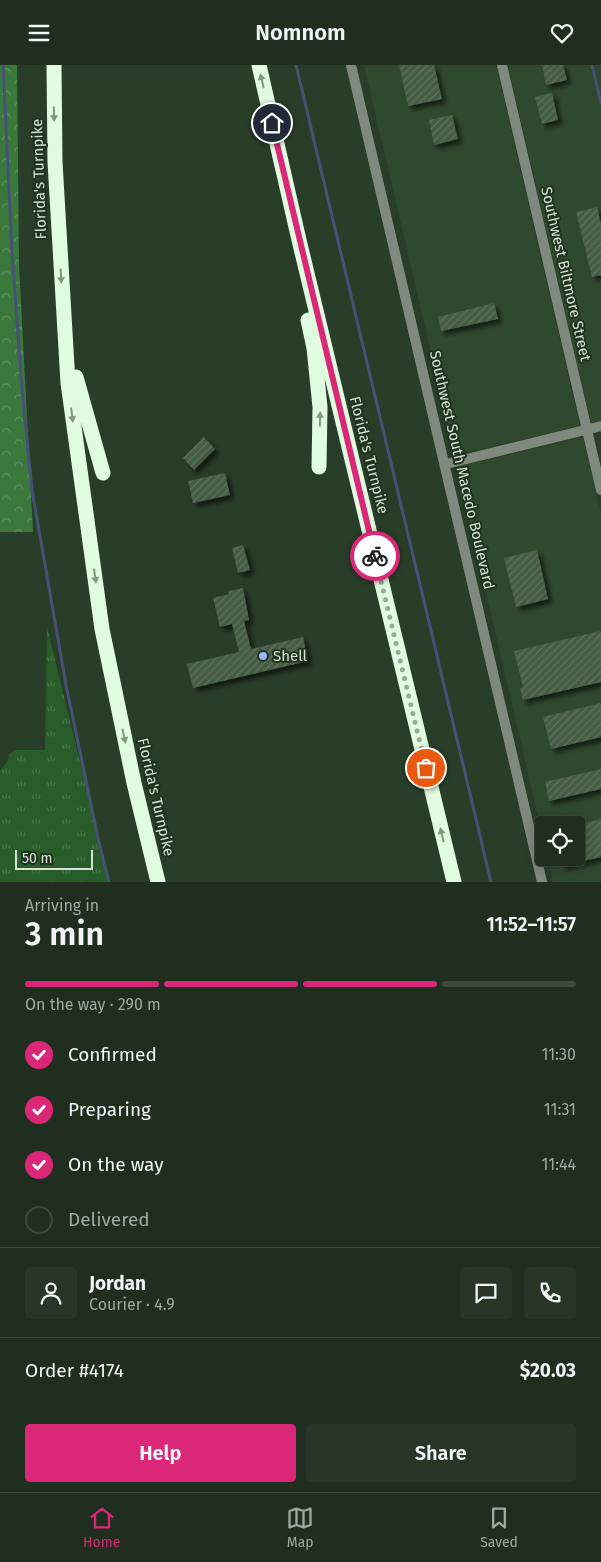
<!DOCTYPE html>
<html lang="en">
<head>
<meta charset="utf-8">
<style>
	body { margin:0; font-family:"Fira Sans",sans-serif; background:#273627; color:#f1f3f6; height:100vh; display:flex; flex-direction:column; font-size:19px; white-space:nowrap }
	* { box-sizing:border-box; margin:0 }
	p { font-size:16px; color:#a1a8a4 }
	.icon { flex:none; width:28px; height:28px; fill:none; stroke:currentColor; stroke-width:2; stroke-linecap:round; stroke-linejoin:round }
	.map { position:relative; height:817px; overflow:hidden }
	.side { display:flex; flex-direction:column; background:#1f2e1e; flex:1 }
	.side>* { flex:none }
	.buttons { position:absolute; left:535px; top:751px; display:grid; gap:10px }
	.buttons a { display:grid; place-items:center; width:50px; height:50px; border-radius:5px; background:#1f2e1e; box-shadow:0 2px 12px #0003,0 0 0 1px #3c4a3c; font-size:25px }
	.scale { position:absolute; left:15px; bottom:12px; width:78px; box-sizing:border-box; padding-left:5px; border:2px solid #d5e2d4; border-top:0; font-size:14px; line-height:18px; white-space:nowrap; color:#d5e2d4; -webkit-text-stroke:4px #1f341e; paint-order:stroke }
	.pin { position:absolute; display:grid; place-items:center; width:42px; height:42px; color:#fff; margin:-21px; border:2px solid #fff; border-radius:50%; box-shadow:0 1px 5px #0007 }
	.courier { position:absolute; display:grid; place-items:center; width:50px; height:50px; margin:-25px; border:4px solid #db2777; border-radius:50%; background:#fff; color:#222; box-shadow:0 1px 6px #0007 }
	.headline em { font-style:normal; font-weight:600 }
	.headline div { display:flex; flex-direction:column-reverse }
	.headline { display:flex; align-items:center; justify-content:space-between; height:85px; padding:0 25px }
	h1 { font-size:32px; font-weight:600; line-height:38px }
	.bar { display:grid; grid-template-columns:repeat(4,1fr); gap:8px 5px; align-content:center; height:60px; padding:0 25px }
	.bar i { height:6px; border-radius:4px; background:#3c4a3c }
	.bar .on { background:#db2777 }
	.bar p { grid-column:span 4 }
	.line { display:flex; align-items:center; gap:12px; padding:0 25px; border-top:1px solid #3c4a3c }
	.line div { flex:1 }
	.round { display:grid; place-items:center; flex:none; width:52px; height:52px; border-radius:5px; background:#273627 }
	ol { padding:0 25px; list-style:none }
	li { display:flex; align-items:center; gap:15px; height:55px }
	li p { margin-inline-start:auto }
	li .icon { padding:5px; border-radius:50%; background:#db2777; color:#fff; stroke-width:4 }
	li:last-child { color:#a1a8a4 }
	li i { width:28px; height:28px; border:2px solid #3c4a3c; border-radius:50% }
	.cta { display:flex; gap:10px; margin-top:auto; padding:10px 25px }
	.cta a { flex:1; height:58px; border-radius:5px; background:#db2777; color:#fff; font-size:20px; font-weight:600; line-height:58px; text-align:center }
	.cta a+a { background:#273627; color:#f1f3f6 }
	header { display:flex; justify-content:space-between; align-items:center; height:65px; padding:0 25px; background:#1f2e1e; font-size:22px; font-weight:600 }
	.tabs { display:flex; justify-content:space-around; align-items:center; height:70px; border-top:1px solid #3c4a3c; background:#1f2e1e; font-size:14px; color:#a1a8a4 }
	.tabs a { display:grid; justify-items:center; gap:2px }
	.tabs .on { color:#db2777 }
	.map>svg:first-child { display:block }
	.built { fill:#2f492e }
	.grass { fill:url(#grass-tufts) }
	.forest { fill:url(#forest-crowns) }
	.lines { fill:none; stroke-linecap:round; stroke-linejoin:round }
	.stream { stroke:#475178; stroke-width:3 }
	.building { fill:url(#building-hatch); filter:url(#shadow) }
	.street { stroke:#7f897e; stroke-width:10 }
	.highway { stroke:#e0fbdf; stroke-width:15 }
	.oneway { fill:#80987e }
	.done { stroke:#99a998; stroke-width:5; stroke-dasharray:0 9 }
	.route { stroke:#db2777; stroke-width:6 }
	.poi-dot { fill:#9ab5fd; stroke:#1f341e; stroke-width:2 }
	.labels { text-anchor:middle; stroke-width:4; stroke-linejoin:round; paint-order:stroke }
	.street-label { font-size:15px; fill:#d5e2d4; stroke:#1f341e }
	.poi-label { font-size:15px; fill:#d5e2d4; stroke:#1f341e; text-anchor:start }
</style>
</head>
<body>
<header><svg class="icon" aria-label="menu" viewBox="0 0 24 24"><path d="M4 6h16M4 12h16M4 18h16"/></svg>Nomnom<svg class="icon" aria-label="heart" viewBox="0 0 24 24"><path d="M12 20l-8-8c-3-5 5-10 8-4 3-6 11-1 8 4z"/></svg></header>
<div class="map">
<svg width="601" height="817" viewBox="0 0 601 817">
	<defs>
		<pattern id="grass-tufts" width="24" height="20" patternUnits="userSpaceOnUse" patternTransform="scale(1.25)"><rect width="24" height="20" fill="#285d29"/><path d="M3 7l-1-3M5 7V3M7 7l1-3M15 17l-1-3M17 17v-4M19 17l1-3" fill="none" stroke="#467447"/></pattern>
		<pattern id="forest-crowns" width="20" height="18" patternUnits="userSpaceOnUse" patternTransform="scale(1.25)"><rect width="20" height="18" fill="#3b783b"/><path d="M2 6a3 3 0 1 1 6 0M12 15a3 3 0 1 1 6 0" fill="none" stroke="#609160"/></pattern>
		<pattern id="building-hatch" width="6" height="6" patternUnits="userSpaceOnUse" patternTransform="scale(1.25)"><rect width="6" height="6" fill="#455c44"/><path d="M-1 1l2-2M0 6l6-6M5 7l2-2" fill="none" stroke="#5f735e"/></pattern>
		<filter id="shadow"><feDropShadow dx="4" dy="4" stdDeviation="2.5" flood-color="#0009"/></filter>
	</defs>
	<rect width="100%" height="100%" fill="#293e28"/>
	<!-- built -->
	<path class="built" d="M 364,0 L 496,0 L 580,361 L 455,390 Z
		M 508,0 L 601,0 L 601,355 L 591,358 Z
		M 583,372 L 601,448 L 601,817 L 553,817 L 547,793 L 576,792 L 576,760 L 544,760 L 544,777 L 457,402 Z"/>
	<!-- grass -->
	<path class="grass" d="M 47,562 L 104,794 L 110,817 L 0,817 L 0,706 L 8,695 L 9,689 L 16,685 L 45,685 Z"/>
	<!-- forest -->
	<path class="forest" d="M 0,0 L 17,0 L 19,200 L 33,467 L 0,467 Z"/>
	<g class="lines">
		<!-- stream -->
		<path class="stream" d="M 3,0 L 12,187 L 22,324 L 32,425 L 66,620 L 98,773 L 109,817
			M 296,0 L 491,817
			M 592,0 L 601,38"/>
	</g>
	<!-- building -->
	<path class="building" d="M 399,0 L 434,0 L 442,34 L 408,41 Z
		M 542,0 L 563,0 L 567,15 L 546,20 Z
		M 552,28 L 558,55 L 542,59 L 535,32 Z
		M 452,50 L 458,74 L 434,80 L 429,55 Z
		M 597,142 L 601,159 L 601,210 L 592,212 L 576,147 Z
		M 494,238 L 498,254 L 441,266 L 438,252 Z
		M 204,372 L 215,384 L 194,405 L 183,393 Z
		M 225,408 L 230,430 L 193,438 L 188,416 Z
		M 243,480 L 250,505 L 238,508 L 232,483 Z
		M 537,485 L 548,534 L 516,542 L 504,493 Z
		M 243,523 L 249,555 L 244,556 L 251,584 L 303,572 L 308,596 L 193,623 L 187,599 L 239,587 L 232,559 L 220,562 L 213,533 L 229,529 L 228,526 Z
		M 601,566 L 601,617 L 523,635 L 520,623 L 523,622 L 514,586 Z
		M 601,638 L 601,672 L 551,684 L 543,652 Z
		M 601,704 L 601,724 L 549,736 L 545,717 Z
		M 601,754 L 601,792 L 562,801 L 560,792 L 576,792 L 576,760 Z"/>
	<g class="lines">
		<!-- street -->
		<path class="street" d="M 351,0 L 542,817
			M 502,0 L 601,425
			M 446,399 L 601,361"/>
		<!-- highway -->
		<path class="highway" d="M 54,0 L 55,97 L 68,318 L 102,564 L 134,718 L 158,817
			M 259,0 L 299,175 L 454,817
			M 308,255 L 314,283 L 320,342 L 319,402
			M 76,312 L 103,408"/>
	</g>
	<!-- one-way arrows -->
	<defs><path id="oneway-solid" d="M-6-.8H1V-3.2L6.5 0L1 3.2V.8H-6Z" transform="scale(1.25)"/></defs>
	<g class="oneway">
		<use href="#oneway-solid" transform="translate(262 16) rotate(-103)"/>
		<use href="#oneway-solid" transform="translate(54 49) rotate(89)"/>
		<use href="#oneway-solid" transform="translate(61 211) rotate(87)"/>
		<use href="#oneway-solid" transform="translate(72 350) rotate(83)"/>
		<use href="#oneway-solid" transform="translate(320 354) rotate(-89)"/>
		<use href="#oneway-solid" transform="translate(95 511) rotate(82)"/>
		<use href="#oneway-solid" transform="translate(124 671) rotate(78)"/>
		<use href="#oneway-solid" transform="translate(442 770) rotate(-103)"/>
	</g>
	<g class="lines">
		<!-- done -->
		<path class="done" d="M 375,491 L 426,703"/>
		<!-- route -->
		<path class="route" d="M 272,58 L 375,491"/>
	</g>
	<!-- markers -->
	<circle class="poi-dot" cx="263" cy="591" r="5"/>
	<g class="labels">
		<!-- street labels -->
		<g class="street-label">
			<text transform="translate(39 114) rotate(-92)" y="5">Florida's Turnpike</text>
			<text transform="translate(566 209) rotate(77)" y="5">Southwest Biltmore Street</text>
			<text transform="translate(369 390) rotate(76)" y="5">Florida's Turnpike</text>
			<text transform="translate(462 405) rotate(77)" y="5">Southwest South Macedo Boulevard</text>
			<text transform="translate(156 732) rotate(77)" y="5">Florida's Turnpike</text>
		</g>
		<!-- poi labels -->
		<g class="poi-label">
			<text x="273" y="596">Shell</text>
		</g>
	</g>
</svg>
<div class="buttons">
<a><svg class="icon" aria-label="locate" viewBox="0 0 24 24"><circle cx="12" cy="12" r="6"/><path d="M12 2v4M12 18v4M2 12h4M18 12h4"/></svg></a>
</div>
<div class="scale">50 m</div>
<div class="pin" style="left:426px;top:703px;background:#ea580c"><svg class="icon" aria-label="bag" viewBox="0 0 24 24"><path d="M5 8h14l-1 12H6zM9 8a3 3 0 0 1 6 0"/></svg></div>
<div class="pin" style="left:272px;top:58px;background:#1f2937"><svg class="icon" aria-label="home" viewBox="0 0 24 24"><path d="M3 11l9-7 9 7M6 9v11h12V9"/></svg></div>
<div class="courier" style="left:375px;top:491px"><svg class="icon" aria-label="bike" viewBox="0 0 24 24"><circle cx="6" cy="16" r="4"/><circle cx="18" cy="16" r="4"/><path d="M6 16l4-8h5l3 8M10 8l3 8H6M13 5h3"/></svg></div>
</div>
<section class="side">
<div class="headline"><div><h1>3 min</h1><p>Arriving in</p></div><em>11:52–11:57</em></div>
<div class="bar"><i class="on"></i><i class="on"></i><i class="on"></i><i></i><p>On the way · 290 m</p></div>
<ol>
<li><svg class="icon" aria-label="check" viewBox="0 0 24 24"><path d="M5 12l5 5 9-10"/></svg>Confirmed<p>11:30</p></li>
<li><svg class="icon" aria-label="check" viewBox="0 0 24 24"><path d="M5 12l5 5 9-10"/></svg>Preparing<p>11:31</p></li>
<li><svg class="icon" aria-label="check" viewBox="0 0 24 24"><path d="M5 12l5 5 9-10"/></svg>On the way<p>11:44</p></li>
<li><i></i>Delivered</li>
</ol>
<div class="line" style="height:90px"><a class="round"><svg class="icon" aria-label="person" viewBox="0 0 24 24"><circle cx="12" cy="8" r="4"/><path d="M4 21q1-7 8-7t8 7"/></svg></a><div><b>Jordan</b><p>Courier · 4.9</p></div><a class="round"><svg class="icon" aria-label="chat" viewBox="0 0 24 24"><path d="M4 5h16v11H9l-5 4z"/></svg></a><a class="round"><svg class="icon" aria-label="phone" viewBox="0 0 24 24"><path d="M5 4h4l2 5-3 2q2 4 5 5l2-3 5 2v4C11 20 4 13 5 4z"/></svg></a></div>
<div class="line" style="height:65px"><div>Order #4174</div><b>$20.03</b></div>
<div class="cta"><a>Help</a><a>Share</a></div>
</section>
<nav class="tabs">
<a class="on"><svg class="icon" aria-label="home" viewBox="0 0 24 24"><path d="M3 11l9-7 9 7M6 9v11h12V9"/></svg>Home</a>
<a><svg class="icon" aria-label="map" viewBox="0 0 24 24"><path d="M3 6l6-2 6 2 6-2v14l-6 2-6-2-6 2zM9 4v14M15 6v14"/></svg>Map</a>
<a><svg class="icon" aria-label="saved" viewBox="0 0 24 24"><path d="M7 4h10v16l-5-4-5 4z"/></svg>Saved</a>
</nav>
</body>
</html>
